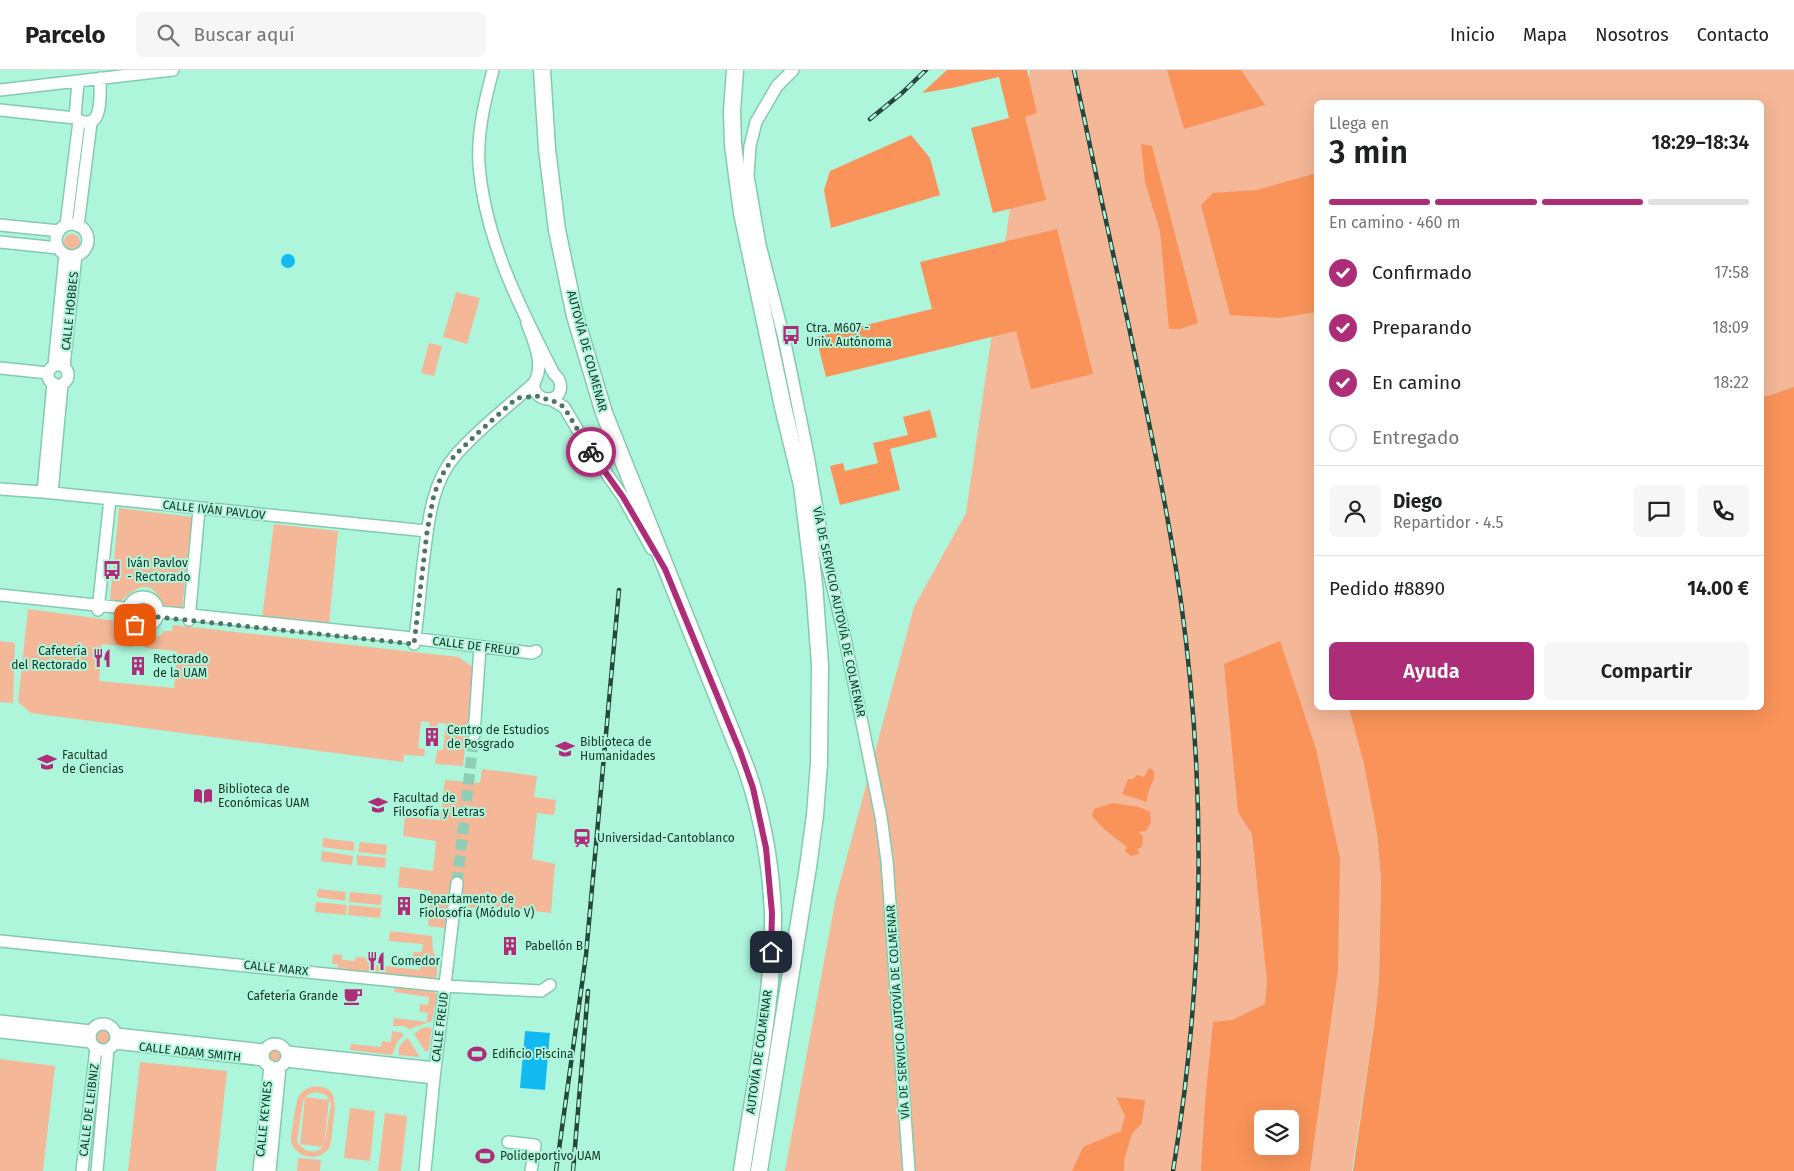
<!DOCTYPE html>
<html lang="es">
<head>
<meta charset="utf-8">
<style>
	body { margin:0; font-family:"Fira Sans",sans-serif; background:#f6f6f6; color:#202124; height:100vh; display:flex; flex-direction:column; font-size:19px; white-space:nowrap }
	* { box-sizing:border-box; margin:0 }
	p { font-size:16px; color:#757577 }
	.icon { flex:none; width:28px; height:28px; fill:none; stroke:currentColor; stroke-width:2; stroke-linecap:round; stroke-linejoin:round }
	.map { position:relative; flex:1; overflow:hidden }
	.drawer { position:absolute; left:1314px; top:30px; width:450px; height:610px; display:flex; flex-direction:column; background:#fff; border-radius:8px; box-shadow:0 5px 20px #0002 }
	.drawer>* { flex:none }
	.buttons { position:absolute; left:1254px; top:1040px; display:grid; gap:10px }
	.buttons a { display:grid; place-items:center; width:45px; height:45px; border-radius:8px; background:#fff; box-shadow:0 5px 20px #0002; font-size:25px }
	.pin { position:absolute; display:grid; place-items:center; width:42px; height:42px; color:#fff; margin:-21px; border-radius:10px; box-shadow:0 2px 8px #0006 }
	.courier { position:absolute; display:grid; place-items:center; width:50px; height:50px; margin:-25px; border:4px solid #ae2d79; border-radius:50%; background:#fff; color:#222; box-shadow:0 1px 6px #0007 }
	.headline em { font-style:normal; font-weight:600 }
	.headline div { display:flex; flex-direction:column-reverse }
	.headline { display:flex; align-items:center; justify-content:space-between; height:85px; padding:0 15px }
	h1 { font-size:32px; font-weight:600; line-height:38px }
	.bar { display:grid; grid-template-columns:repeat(4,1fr); gap:8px 5px; align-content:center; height:60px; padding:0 15px }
	.bar i { height:6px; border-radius:4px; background:#e0e0e0 }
	.bar .current { background:#ae2d79 }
	.bar p { grid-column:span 4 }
	.line { display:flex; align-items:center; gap:12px; padding:0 15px; border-top:1px solid #e0e0e0 }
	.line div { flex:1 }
	.round { display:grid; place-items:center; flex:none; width:52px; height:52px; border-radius:8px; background:#f6f6f6 }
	ol { padding:0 15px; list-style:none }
	li { display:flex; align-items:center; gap:15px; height:55px }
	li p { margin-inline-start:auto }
	li .icon { padding:5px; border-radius:50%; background:#ae2d79; color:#fff; stroke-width:4 }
	li:last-child { color:#757577 }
	li i { width:28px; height:28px; border:2px solid #e0e0e0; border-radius:50% }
	.button { display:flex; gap:10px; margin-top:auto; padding:10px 15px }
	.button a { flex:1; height:58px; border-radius:8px; background:#ae2d79; color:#fff; font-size:20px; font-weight:600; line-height:58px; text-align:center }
	.button a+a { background:#f6f6f6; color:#202124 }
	header { display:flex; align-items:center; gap:30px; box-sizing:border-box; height:70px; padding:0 25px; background:#fff; border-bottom:1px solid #e0e0e0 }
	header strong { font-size:24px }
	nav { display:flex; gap:28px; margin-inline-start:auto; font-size:18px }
	.search { width:350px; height:45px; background:#f6f6f6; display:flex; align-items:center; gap:12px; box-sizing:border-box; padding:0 18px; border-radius:8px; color:#757577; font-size:19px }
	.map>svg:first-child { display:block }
	.green { fill:#f4b797; fill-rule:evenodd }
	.forest { fill:#f99359; fill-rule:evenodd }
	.water { fill:#13baf2 }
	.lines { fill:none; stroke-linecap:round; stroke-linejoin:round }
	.minor-tunnel { stroke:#90cfb7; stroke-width:11; stroke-dasharray:11 5.5; stroke-linecap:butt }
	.minor-casing { stroke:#83cab0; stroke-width:14 }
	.highway-casing { stroke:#83cab0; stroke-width:19 }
	.minor { stroke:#fff; stroke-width:11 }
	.highway { stroke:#fff; stroke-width:16 }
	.rail-casing { stroke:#26483c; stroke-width:4.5 }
	.rail { stroke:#aef6db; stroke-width:2.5; stroke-dasharray:8; stroke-linecap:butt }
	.done { stroke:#4b7767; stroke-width:5; stroke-dasharray:0 9 }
	.route { stroke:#ae2d79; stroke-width:6 }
	.labels { text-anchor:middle; stroke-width:4; stroke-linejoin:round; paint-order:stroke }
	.street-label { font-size:12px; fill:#163329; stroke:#aef6db }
	.poi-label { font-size:12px; fill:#163329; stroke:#aef6db; text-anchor:start }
</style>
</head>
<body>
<header>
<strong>Parcelo</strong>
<div class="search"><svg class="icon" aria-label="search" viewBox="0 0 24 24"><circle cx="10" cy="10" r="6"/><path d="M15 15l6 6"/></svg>Buscar aquí</div>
<nav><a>Inicio</a><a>Mapa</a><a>Nosotros</a><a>Contacto</a></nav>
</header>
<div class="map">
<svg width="1794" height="1101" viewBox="0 0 1794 1101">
	<rect width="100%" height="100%" fill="#aef6db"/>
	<!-- green -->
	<path class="green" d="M 1030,0 L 1794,0 L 1794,317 L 1761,328 L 1761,32 L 1316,32 L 1316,638 L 1349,638 L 1364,689 L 1377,763 L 1381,810 L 1379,909 L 1375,949 L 1352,1101 L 785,1101 L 836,827 L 914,537 L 966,443 ZM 1262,1049 L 1290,1049 L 1290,1076 L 1262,1076 Z
		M64 172a8 8 0 1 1 16 0a8 8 0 1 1-16 0Z
		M 456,222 L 480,228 L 467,274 L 443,267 Z
		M 429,273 L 442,276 L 434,306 L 421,303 Z
		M 119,438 L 192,447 L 182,539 L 164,537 C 152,508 139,514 120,532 L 110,530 Z
		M 274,454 L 338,461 L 329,554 L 262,548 Z
		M 28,539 L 117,551 L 117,556 L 123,560 L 134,563 L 133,577 L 102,574 L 99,611 L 174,618 L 177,581 L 145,578 L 146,565 L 153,567 L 160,566 L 164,561 L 172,561 L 173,555 L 459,587 L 474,598 L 463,696 L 435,694 L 437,680 L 443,680 L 446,653 L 438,653 L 437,661 L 429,660 L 429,652 L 421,651 L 418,678 L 425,679 L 424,686 L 404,685 L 403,692 L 31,643 L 18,632 Z
		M 0,571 L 15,573 L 13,633 L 0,632 Z
		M 482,699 L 537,706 L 534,727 L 556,730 L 554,745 L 537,743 L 532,789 L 555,794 L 551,843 L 483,835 L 472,838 L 461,836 L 462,812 L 451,809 L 445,858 L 428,856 L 431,821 L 398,817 L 400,797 L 433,801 L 436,771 L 403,766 L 405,747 L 440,750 L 445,710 L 480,713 Z
		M 323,768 L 354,772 L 354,781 L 322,777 Z
		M 360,772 L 387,775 L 386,785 L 358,782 Z
		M 322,781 L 353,786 L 352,795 L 321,791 Z
		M 357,785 L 386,788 L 385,798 L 357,795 Z
		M 318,819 L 346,822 L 345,831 L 317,827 Z
		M 350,822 L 382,825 L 381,835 L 349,832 Z
		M 316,832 L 347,835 L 346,845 L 315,842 Z
		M 349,835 L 381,838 L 380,848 L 348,845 Z
		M 390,861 L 432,866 L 433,881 L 437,890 L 437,906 L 433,910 L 337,900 L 338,894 L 332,894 L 333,884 L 342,885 L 342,890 L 355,891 L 356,887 L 368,888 L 367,892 L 376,893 L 376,895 L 420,900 L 421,891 L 413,890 L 413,882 L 422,882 L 423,874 L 389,871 Z
		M 395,916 L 431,921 L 437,924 L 432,951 L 410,959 L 404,956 L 393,956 L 394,948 L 427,952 L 428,943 L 419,941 L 420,934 L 428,935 L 429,927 L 394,922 Z
		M 429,957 L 432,959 L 429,978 L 428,981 L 425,981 L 414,964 L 422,958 Z
		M96 967a8 8 0 1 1 16 0a8 8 0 1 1-16 0Z
		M 392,961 L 402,963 L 404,965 L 397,972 L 392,985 L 350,980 L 351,974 L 381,977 L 382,971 L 391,972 Z
		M 408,968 L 419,986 L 419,987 L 399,985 C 397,978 401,972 408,968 Z
		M268 986a8 8 0 1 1 16 0a8 8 0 1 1-16 0Z
		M 0,989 L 55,996 L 43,1101 L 0,1101 Z
		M 140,992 L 227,1001 L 216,1101 L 128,1101 Z
		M 311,1017 C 338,1013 336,1034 333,1053 C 332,1060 332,1070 330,1076 C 326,1086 312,1089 303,1085 C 298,1083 292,1077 291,1071 C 291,1065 296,1030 299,1026 C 302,1021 306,1019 311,1017 ZM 316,1022 L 326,1025 L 331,1034 L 324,1076 L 329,1030 L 305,1027 L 309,1024 ZM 305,1028 L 300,1074 L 323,1077 C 314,1085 303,1082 297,1071 L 303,1031 Z
		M 350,1038 L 375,1041 L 370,1091 L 344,1088 Z
		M 385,1043 L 407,1046 L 401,1101 L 378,1101 Z
		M 298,1088 L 321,1090 L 320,1101 L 297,1101 Z"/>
	<!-- forest -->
	<path class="forest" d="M 947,0 L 1027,0 L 1037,43 L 1025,47 L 1046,130 L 993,143 L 971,58 L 1009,48 L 999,7 L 952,18 L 922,23 Z
		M 1167,0 L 1241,0 L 1265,35 L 1184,59 Z
		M 911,65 L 930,88 L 940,125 L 831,158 L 824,120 L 830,101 Z
		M 1141,74 L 1152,76 L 1198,253 L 1180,259 L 1169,259 L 1160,161 L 1145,112 Z
		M 1313,104 L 1316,110 L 1316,242 L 1279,248 L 1230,245 L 1201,135 L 1213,123 L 1257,120 Z
		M 1057,159 L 1093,304 L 1031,319 L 1016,261 L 826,307 L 816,267 L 932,239 L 920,192 Z
		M 1794,317 L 1794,1101 L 1353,1101 L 1375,949 L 1379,909 L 1381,810 L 1377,763 L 1364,694 L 1349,638 L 1761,638 L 1761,328 Z
		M 930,340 L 937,367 L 890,379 L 900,420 L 840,435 L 830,396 L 843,393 L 845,401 L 878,393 L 873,373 L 908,365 L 903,347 Z
		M 1280,571 L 1316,679 L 1340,788 L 1338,900 L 1310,1101 L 1201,1101 L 1205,1033 L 1213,952 L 1232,950 L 1265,934 L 1267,911 L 1252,764 L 1238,742 L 1224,594 ZM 1262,1049 L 1290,1049 L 1290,1076 L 1262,1076 Z
		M 1149,698 L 1154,701 C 1156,712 1146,720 1147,732 L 1122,724 L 1128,709 L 1133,709 L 1137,705 L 1144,707 Z
		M 1113,733 L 1139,737 L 1150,742 L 1151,752 L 1146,761 L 1139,762 L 1143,766 L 1142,777 L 1137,779 L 1140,784 L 1131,786 L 1125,781 L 1127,777 L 1104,759 L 1092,746 L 1094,739 Z
		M 1116,1027 L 1145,1030 L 1142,1053 L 1132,1064 L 1124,1090 L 1124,1101 L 1072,1101 L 1083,1077 L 1121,1061 L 1125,1046 Z"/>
	<!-- water -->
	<path class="water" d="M281 191a7 7 0 1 1 14 0a7 7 0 1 1-14 0Z
		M 525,961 L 550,963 L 545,1020 L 520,1018 Z"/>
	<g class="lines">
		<!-- minor-tunnel -->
		<path class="minor-tunnel" d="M 457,813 L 474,665"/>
		<!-- minor casing -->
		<g class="minor-casing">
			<path id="minor" d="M 493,0 C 485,30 477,62 479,94 C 484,167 521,240 554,304 C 564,311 563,329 548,329 C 540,329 533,322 534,314 C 534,311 537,309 537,306 C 539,302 539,291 538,287 C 536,275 531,264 527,253
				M 793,0 L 777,16 L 756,52 L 750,76 L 748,106 L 760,175 L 784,268 L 808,385 L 824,481 L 844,564 L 881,747 L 887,791 L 909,1101
				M 78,12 L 75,48 C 79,51 82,52 86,52 C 103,55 100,20 100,8
				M 0,20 L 173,0
				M 0,40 L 75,48
				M56 170a16 16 0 1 1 32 0a16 16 0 1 1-32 0Z
				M 0,155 L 59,161
				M 66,155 L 79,51
				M 78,156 L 91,53
				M 0,172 L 58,178
				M48 305a10 10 0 1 1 20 0a10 10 0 1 1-20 0Z
				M 54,295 L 65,185
				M 64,296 L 76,185
				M 0,298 L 48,303
				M 550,329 L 564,337 L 588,377 L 623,427 L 652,479
				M 0,419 L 43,422 L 427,461
				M 43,422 L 53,313
				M 52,423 L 62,314
				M 0,525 L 403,567 L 532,583 L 536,581
				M128 542a15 15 0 1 1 30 0a15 15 0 1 1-30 0Z
				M 98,540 L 110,429
				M 189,550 L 199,439
				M 414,574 C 418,548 420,521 423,494 C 428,457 430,415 455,386 C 478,359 508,337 534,313
				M 474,665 L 480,577
				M 0,871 L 445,916 L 541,921 L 550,915
				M 0,951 L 91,961
				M90 967a13 13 0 1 1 26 0a13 13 0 1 1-26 0Z
				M 0,962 L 91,972
				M 116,964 L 264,980
				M 115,973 L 264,990
				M263 986a12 12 0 1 1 24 0a12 12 0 1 1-24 0Z
				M 287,982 L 435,998
				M 286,991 L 434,1008
				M 508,1072 L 535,1075 L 531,1101
				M 82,1101 L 96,978
				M 97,1101 L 108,979
				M 259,1101 L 270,996
				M 270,1101 L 280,997
				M 425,1101 L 434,1008 L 457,813"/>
		</g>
		<!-- highway casing -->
		<g class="highway-casing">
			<path id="highway" d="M 542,0 L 547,79 L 557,160 L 575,246 L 604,343 L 746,698 C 762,744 771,795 773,844 C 774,930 754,1016 742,1101
				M 735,0 L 732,41 L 733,75 L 742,143 L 783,337 L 802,415 L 814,514 L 820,595 L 819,693 L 815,745 L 808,797 L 759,1101"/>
		</g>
		<!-- minor -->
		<use href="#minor" class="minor"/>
		<!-- highway -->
		<use href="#highway" class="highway"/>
		<!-- rail casing -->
		<g class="rail-casing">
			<path id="rail" d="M 1074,0 C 1092,86 1110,171 1129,257 C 1148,348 1168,440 1181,532 C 1207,719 1204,914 1173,1101
				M 870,49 L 902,23 L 926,0
				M 556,1101 L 586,885 L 619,520
				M 573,1101 L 588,921"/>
		</g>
		<!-- rail -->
		<use href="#rail" class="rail"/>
	</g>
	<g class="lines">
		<!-- done -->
		<path class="done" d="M 135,555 C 145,559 153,556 158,547 L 414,574 L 427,462 L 434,424 L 442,405 L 454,386 L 479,362 L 517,328 L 539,326 L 546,329 L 550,329 L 564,337 L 591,382"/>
		<!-- route -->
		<path class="route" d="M 591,382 L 623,427 L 665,499 L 740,681 L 753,718 L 766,778 L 772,843 L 771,882"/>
	</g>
	<!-- icons -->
	<defs>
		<g id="bus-bare" transform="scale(1.5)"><path d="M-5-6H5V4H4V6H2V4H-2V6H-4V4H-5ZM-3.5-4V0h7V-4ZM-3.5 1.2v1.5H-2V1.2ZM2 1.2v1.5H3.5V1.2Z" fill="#ae2d79" stroke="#aef6db" stroke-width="2.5" paint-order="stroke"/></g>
		<g id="restaurant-bare" transform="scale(1.5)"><path d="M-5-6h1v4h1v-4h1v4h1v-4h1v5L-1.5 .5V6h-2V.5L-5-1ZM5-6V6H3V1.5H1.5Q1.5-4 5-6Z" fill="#ae2d79" stroke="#aef6db" stroke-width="2.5" paint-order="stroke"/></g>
		<g id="building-bare" transform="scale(1.5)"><path d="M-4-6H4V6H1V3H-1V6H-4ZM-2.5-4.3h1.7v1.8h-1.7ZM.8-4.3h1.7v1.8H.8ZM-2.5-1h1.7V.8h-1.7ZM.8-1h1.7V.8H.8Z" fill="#ae2d79" stroke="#aef6db" stroke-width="2.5" paint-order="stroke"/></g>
		<g id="university-bare" transform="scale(1.5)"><path d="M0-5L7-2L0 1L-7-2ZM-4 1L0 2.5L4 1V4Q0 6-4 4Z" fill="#ae2d79" stroke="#aef6db" stroke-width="2.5" paint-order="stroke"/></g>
		<g id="library-bare" transform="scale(1.5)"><path d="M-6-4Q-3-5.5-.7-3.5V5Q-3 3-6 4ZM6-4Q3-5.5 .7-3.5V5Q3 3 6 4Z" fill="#ae2d79" stroke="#aef6db" stroke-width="2.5" paint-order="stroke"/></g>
		<g id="station-bare" transform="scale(1.5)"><path d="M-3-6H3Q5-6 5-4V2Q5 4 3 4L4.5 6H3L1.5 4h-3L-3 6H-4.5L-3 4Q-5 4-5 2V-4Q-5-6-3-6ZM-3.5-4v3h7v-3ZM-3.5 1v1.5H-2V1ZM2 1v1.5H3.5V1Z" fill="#ae2d79" stroke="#aef6db" stroke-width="2.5" paint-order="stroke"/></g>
		<g id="cafe-bare" transform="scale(1.5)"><path d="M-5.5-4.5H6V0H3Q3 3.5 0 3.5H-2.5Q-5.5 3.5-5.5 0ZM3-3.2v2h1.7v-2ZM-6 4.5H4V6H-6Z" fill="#ae2d79" stroke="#aef6db" stroke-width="2.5" paint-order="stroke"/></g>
		<g id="stadium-bare" transform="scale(1.5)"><path d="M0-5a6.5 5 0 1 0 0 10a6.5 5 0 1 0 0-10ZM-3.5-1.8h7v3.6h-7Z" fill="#ae2d79" stroke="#aef6db" stroke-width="2.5" paint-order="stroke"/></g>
	</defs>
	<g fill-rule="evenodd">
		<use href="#bus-bare" x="791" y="265"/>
		<use href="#bus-bare" x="112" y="500"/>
		<use href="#restaurant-bare" x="102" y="588"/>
		<use href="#building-bare" x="138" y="596"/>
		<use href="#building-bare" x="432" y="667"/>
		<use href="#university-bare" x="565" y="679"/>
		<use href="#university-bare" x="47" y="692"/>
		<use href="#library-bare" x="203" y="726"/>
		<use href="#university-bare" x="378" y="735"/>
		<use href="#station-bare" x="582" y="768"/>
		<use href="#building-bare" x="404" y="836"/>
		<use href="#building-bare" x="510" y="876"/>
		<use href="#restaurant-bare" x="376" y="891"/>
		<use href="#cafe-bare" x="353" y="926"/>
		<use href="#stadium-bare" x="477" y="984"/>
		<use href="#stadium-bare" x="485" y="1086"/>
	</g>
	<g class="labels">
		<!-- street labels -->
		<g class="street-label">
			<text transform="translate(70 241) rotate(-84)" y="4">CALLE HOBBES</text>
			<text transform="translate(587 281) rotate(75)" y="4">AUTOVÍA DE COLMENAR</text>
			<text transform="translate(214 440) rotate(6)" y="4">CALLE IVÁN PAVLOV</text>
			<text transform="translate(839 542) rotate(78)" y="4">VÍA DE SERVICIO AUTOVÍA DE COLMENAR</text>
			<text transform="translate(476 576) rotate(7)" y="4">CALLE DE FREUD</text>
			<text transform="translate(276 898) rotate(6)" y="4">CALLE MARX</text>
			<text transform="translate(898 942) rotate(-94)" y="4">VÍA DE SERVICIO AUTOVÍA DE COLMENAR</text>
			<text transform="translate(440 957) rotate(-83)" y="4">CALLE FREUD</text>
			<text transform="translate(190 982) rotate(6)" y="4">CALLE ADAM SMITH</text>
			<text transform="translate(759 982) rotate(-82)" y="4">AUTOVÍA DE COLMENAR</text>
			<text transform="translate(89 1040) rotate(-83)" y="4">CALLE DE LEIBNIZ</text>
			<text transform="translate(264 1049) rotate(-84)" y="4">CALLE KEYNES</text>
		</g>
		<!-- poi labels -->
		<g class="poi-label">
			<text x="806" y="262">Ctra. M607 -<tspan x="806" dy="14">Univ. Autónoma</tspan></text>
			<text x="127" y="497">Iván Pavlov<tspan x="127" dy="14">- Rectorado</tspan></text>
			<text x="87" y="585" text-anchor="end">Cafetería<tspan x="87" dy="14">del Rectorado</tspan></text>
			<text x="153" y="593">Rectorado<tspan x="153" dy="14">de la UAM</tspan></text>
			<text x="447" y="664">Centro de Estudios<tspan x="447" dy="14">de Posgrado</tspan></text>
			<text x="580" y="676">Biblioteca de<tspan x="580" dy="14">Humanidades</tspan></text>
			<text x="62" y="689">Facultad<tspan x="62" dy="14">de Ciencias</tspan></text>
			<text x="218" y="723">Biblioteca de<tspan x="218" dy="14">Económicas UAM</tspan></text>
			<text x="393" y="732">Facultad de<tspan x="393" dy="14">Filosofía y Letras</tspan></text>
			<text x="597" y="772">Universidad-Cantoblanco</text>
			<text x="419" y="833">Departamento de<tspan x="419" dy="14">Fiolosofía (Módulo V)</tspan></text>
			<text x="525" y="880">Pabellón B</text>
			<text x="391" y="895">Comedor</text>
			<text x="338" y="930" text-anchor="end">Cafetería Grande</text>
			<text x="492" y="988">Edificio Piscina</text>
			<text x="500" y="1090">Polideportivo UAM</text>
		</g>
	</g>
</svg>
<div class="buttons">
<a><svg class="icon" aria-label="layers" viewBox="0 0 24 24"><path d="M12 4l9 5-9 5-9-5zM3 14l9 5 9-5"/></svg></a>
</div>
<div class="pin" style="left:135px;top:555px;background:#ea580c"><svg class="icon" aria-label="bag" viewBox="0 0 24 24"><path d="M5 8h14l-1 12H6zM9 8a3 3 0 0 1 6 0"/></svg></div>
<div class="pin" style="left:771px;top:882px;background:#1f2937"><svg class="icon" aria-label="home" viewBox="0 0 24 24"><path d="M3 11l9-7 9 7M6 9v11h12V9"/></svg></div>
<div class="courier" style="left:591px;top:382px"><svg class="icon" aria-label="bike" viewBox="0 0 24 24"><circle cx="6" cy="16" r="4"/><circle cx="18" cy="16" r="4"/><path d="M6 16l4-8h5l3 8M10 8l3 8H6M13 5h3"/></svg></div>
<section class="drawer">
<div class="headline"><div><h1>3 min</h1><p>Llega en</p></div><em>18:29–18:34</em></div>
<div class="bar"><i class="current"></i><i class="current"></i><i class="current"></i><i></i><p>En camino · 460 m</p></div>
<ol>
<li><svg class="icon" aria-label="check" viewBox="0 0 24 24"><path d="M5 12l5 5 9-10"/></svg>Confirmado<p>17:58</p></li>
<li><svg class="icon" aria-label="check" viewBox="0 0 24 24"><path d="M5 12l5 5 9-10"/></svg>Preparando<p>18:09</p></li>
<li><svg class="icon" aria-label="check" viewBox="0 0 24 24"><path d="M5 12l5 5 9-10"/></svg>En camino<p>18:22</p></li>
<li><i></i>Entregado</li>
</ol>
<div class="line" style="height:90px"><a class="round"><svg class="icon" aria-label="person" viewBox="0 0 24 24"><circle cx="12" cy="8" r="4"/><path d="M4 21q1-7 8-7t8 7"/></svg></a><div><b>Diego</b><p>Repartidor · 4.5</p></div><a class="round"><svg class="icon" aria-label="chat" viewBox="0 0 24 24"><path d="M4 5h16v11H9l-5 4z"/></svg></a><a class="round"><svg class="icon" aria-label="phone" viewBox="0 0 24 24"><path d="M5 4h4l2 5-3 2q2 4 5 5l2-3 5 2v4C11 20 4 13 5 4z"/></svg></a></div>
<div class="line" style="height:65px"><div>Pedido #8890</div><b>14.00 €</b></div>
<div class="button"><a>Ayuda</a><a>Compartir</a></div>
</section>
</div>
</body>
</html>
